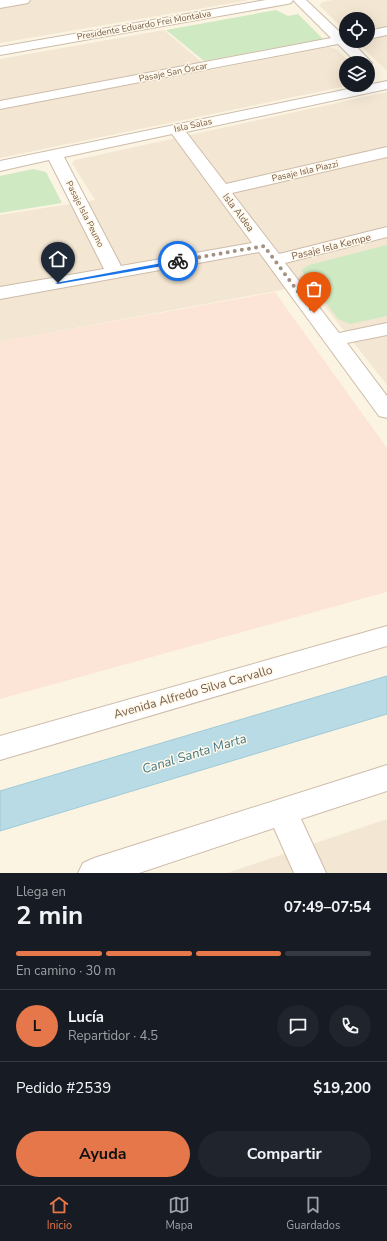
<!DOCTYPE html>
<html lang="es">
<head>
<meta charset="utf-8">
<style>
	body { margin:0; font-family:"Nunito Sans",sans-serif; background:#20242c; color:#f1f3f6; height:100vh; display:flex; flex-direction:column; font-size:15px; white-space:nowrap }
	* { box-sizing:border-box; margin:0 }
	p { font-size:13px; color:#9ea1a6 }
	.icon { flex:none; width:22px; height:22px; fill:none; stroke:currentColor; stroke-width:2; stroke-linecap:round; stroke-linejoin:round }
	.map { position:relative; height:873px; overflow:hidden }
	.drawer { display:flex; flex-direction:column; background:#171b24; flex:1 }
	.drawer>* { flex:none }
	.fabs { position:absolute; left:339px; top:12px; display:grid; gap:8px }
	.fabs a { display:grid; place-items:center; width:36px; height:36px; border-radius:50%; background:#171b24; box-shadow:0 4px 16px #0002; font-size:20px }
	.pin { position:absolute; display:grid; place-items:center; width:34px; height:34px; color:#fff; margin:-41px -17px; border-radius:50% 50% 50% 0; rotate:-45deg; box-shadow:0 0 4px #0007 }
	.pin .icon { rotate:45deg }
	.courier { position:absolute; display:grid; place-items:center; width:40px; height:40px; margin:-20px; border:3px solid #1a73e8; border-radius:50%; background:#fff; color:#222; box-shadow:0 1px 5px #0007 }
	.summary em { font-style:normal; font-weight:700 }
	.summary div { display:flex; flex-direction:column-reverse }
	.summary { display:flex; align-items:center; justify-content:space-between; height:68px; padding:0 16px }
	h1 { font-size:26px; font-weight:700; line-height:30px }
	.bar { display:grid; grid-template-columns:repeat(4,1fr); gap:6px 4px; align-content:center; height:48px; padding:0 16px }
	.bar i { height:5px; border-radius:3px; background:#363941 }
	.bar .active { background:#e5774a }
	.bar p { grid-column:span 4 }
	.line { display:flex; align-items:center; gap:10px; padding:0 16px; border-top:1px solid #363941 }
	.line div { flex:1 }
	.round { display:grid; place-items:center; flex:none; width:42px; height:42px; border-radius:21px; background:#20242c }
	.action { display:flex; gap:8px; margin-top:auto; padding:8px 16px }
	.action a { flex:1; height:46px; border-radius:24px; background:#e5774a; color:#111; font-size:16px; font-weight:700; line-height:46px; text-align:center }
	.action a+a { background:#20242c; color:#f1f3f6 }
	.tab-bar { display:flex; justify-content:space-around; align-items:center; height:56px; border-top:1px solid #363941; background:#171b24; font-size:11px; color:#9ea1a6 }
	.tab-bar a { display:grid; justify-items:center; gap:2px }
	.tab-bar .active { color:#e5774a }
	.map>svg:first-child { display:block }
	.residential { fill:#f3e6d2 }
	.commercial { fill:#fce5d7 }
	.green { fill:#cfe9c2 }
	.water { fill:#b8dbe5; stroke:#9fcad7 }
	.lines { fill:none; stroke-linecap:round; stroke-linejoin:round }
	.minor-casing { stroke:#cdbcaa; stroke-width:2 }
	.minor { fill:#fff; fill-rule:evenodd }
	.route { fill:#1a73e8 }
	.done { stroke:#a49180; stroke-width:4; stroke-dasharray:0 7.2 }
	.labels { text-anchor:middle; stroke-width:3; stroke-linejoin:round; paint-order:stroke }
	.far-street-label { font-size:9px; fill:#745c4a; stroke:#fff8e9 }
	.street-label { font-size:10px; fill:#745c4a; stroke:#fff8e9 }
	.near-street-label { font-size:12px; fill:#745c4a; stroke:#fff8e9 }
	.near-water-label { font-size:13px; font-style:italic; fill:#437787; stroke:#fff8e9 }
</style>
</head>
<body>
<div class="map">
<svg width="387" height="873" viewBox="0 0 387 873">
	<rect width="100%" height="100%" fill="#fcf4e3"/>
	<!-- residential -->
	<path class="residential" d="M 0,0 L 250,0 L 0,43 Z
		M 333,0 L 387,0 L 387,71 L 356,41 L 368,41 L 368,19 L 346,19 L 346,32 L 319,5 L 323,2 Z
		M 164,30 L 211,70 L 329,47 L 336,49 L 351,63 L 346,63 L 346,85 L 352,85 L 0,158 L 0,59 Z
		M 387,92 L 387,385 L 308,285 L 0,342 L 0,215 L 95,200 L 72,163 L 75,160 Z
		M 387,819 L 387,873 L 227,873 Z"/>
	<!-- commercial -->
	<path class="commercial" d="M 275,292 L 387,448 L 387,592 L 0,699 L 0,342 Z"/>
	<!-- green -->
	<path class="green" d="M 276,10 L 288,16 L 298,14 L 323,39 L 204,61 L 166,30 Z
		M 33,169 L 46,172 L 62,203 L 0,213 L 0,176 Z
		M 387,245 L 387,316 L 350,324 L 338,319 L 301,270 L 309,265 Z"/>
	<!-- water -->
	<path class="water" d="M 387,676 L 387,714 L 0,831 L 0,791 Z"/>
	<g class="lines">
		<!-- minor casing -->
		<g class="minor-casing">
			<path id="minor" d="M 0,0 L 30,0 L 28,3 L 0,8 Z
				M 266,0 L 306,0 L 344,36 L 346,35 L 346,41 L 351,41 L 372,63 L 368,66 L 368,63 L 357,63 L 338,44 L 0,109 L 0,101 L 331,38 L 293,0 L 291,3 L 287,4 L 0,55 L 0,47 Z
				M 387,27 L 387,35 L 368,39 L 368,31 Z
				M 387,81 L 387,89 L 186,132 L 226,184 L 387,147 L 387,157 L 232,193 L 279,254 L 387,227 L 387,237 L 285,263 L 339,333 L 387,323 L 387,335 L 347,343 L 387,396 L 387,418 L 379,416 L 259,252 L 0,299 L 0,287 L 104,269 L 49,160 L 0,171 L 0,161 ZM 172,134 L 252,243 L 121,266 L 64,157 Z
				M 387,626 L 387,646 L 0,760 L 0,736 Z
				M 387,765 L 387,791 L 301,819 L 326,873 L 294,873 L 274,828 L 139,873 L 78,873 L 83,863 L 94,858 Z"/>
		</g>
		<!-- minor -->
		<use href="#minor" class="minor"/>
	</g>
	<!-- route -->
	<path class="route" d="M 178,260 L 180,260 L 180,263 L 58,284 L 55,283 Z"/>
	<g class="lines">
		<!-- done -->
		<path class="done" d="M 178,261 L 264,246 L 314,313"/>
	</g>
	<g class="labels">
		<!-- far-street labels -->
		<g class="far-street-label">
			<text transform="translate(144 25) rotate(-10)" y="3">Presidente Eduardo Frei Montalva</text>
			<text transform="translate(173 72) rotate(-11)" y="3">Pasaje San Óscar</text>
			<text transform="translate(193 125) rotate(-12)" y="3">Isla Salas</text>
			<text transform="translate(305 171) rotate(-13)" y="3">Pasaje Isla Piazzi</text>
			<text transform="translate(85 214) rotate(63)" y="3">Pasaje Isla Peumo</text>
		</g>
		<!-- street labels -->
		<g class="street-label">
			<text transform="translate(239 212) rotate(53)" y="4">Isla Aldea</text>
			<text transform="translate(331 246) rotate(-14)" y="4">Pasaje Isla Kempe</text>
		</g>
		<!-- near-street labels -->
		<g class="near-street-label">
			<text transform="translate(193 692) rotate(-16)" y="4">Avenida Alfredo Silva Carvallo</text>
		</g>
		<!-- near-water labels -->
		<g class="near-water-label">
			<text transform="translate(194 753) rotate(-17)" y="5">Canal Santa Marta</text>
		</g>
	</g>
</svg>
<div class="fabs">
<a><svg class="icon" aria-label="locate" viewBox="0 0 24 24"><circle cx="12" cy="12" r="6"/><path d="M12 2v4M12 18v4M2 12h4M18 12h4"/></svg></a>
<a><svg class="icon" aria-label="layers" viewBox="0 0 24 24"><path d="M12 4l9 5-9 5-9-5zM3 14l9 5 9-5"/></svg></a>
</div>
<div class="pin" style="left:314px;top:313px;background:#ea580c"><svg class="icon" aria-label="bag" viewBox="0 0 24 24"><path d="M5 8h14l-1 12H6zM9 8a3 3 0 0 1 6 0"/></svg></div>
<div class="pin" style="left:58px;top:283px;background:#1f2937"><svg class="icon" aria-label="home" viewBox="0 0 24 24"><path d="M3 11l9-7 9 7M6 9v11h12V9"/></svg></div>
<div class="courier" style="left:178px;top:261px"><svg class="icon" aria-label="bike" viewBox="0 0 24 24"><circle cx="6" cy="16" r="4"/><circle cx="18" cy="16" r="4"/><path d="M6 16l4-8h5l3 8M10 8l3 8H6M13 5h3"/></svg></div>
</div>
<section class="drawer">
<div class="summary"><div><h1>2 min</h1><p>Llega en</p></div><em>07:49–07:54</em></div>
<div class="bar"><i class="active"></i><i class="active"></i><i class="active"></i><i></i><p>En camino · 30 m</p></div>
<div class="line" style="height:72px"><b class="round" style="background:#e5774a;color:#111">L</b><div><b>Lucía</b><p>Repartidor · 4.5</p></div><a class="round"><svg class="icon" aria-label="chat" viewBox="0 0 24 24"><path d="M4 5h16v11H9l-5 4z"/></svg></a><a class="round"><svg class="icon" aria-label="phone" viewBox="0 0 24 24"><path d="M5 4h4l2 5-3 2q2 4 5 5l2-3 5 2v4C11 20 4 13 5 4z"/></svg></a></div>
<div class="line" style="height:52px"><div>Pedido #2539</div><b>$19,200</b></div>
<div class="action"><a>Ayuda</a><a>Compartir</a></div>
</section>
<nav class="tab-bar">
<a class="active"><svg class="icon" aria-label="home" viewBox="0 0 24 24"><path d="M3 11l9-7 9 7M6 9v11h12V9"/></svg>Inicio</a>
<a><svg class="icon" aria-label="map" viewBox="0 0 24 24"><path d="M3 6l6-2 6 2 6-2v14l-6 2-6-2-6 2zM9 4v14M15 6v14"/></svg>Mapa</a>
<a><svg class="icon" aria-label="saved" viewBox="0 0 24 24"><path d="M7 4h10v16l-5-4-5 4z"/></svg>Guardados</a>
</nav>
</body>
</html>
